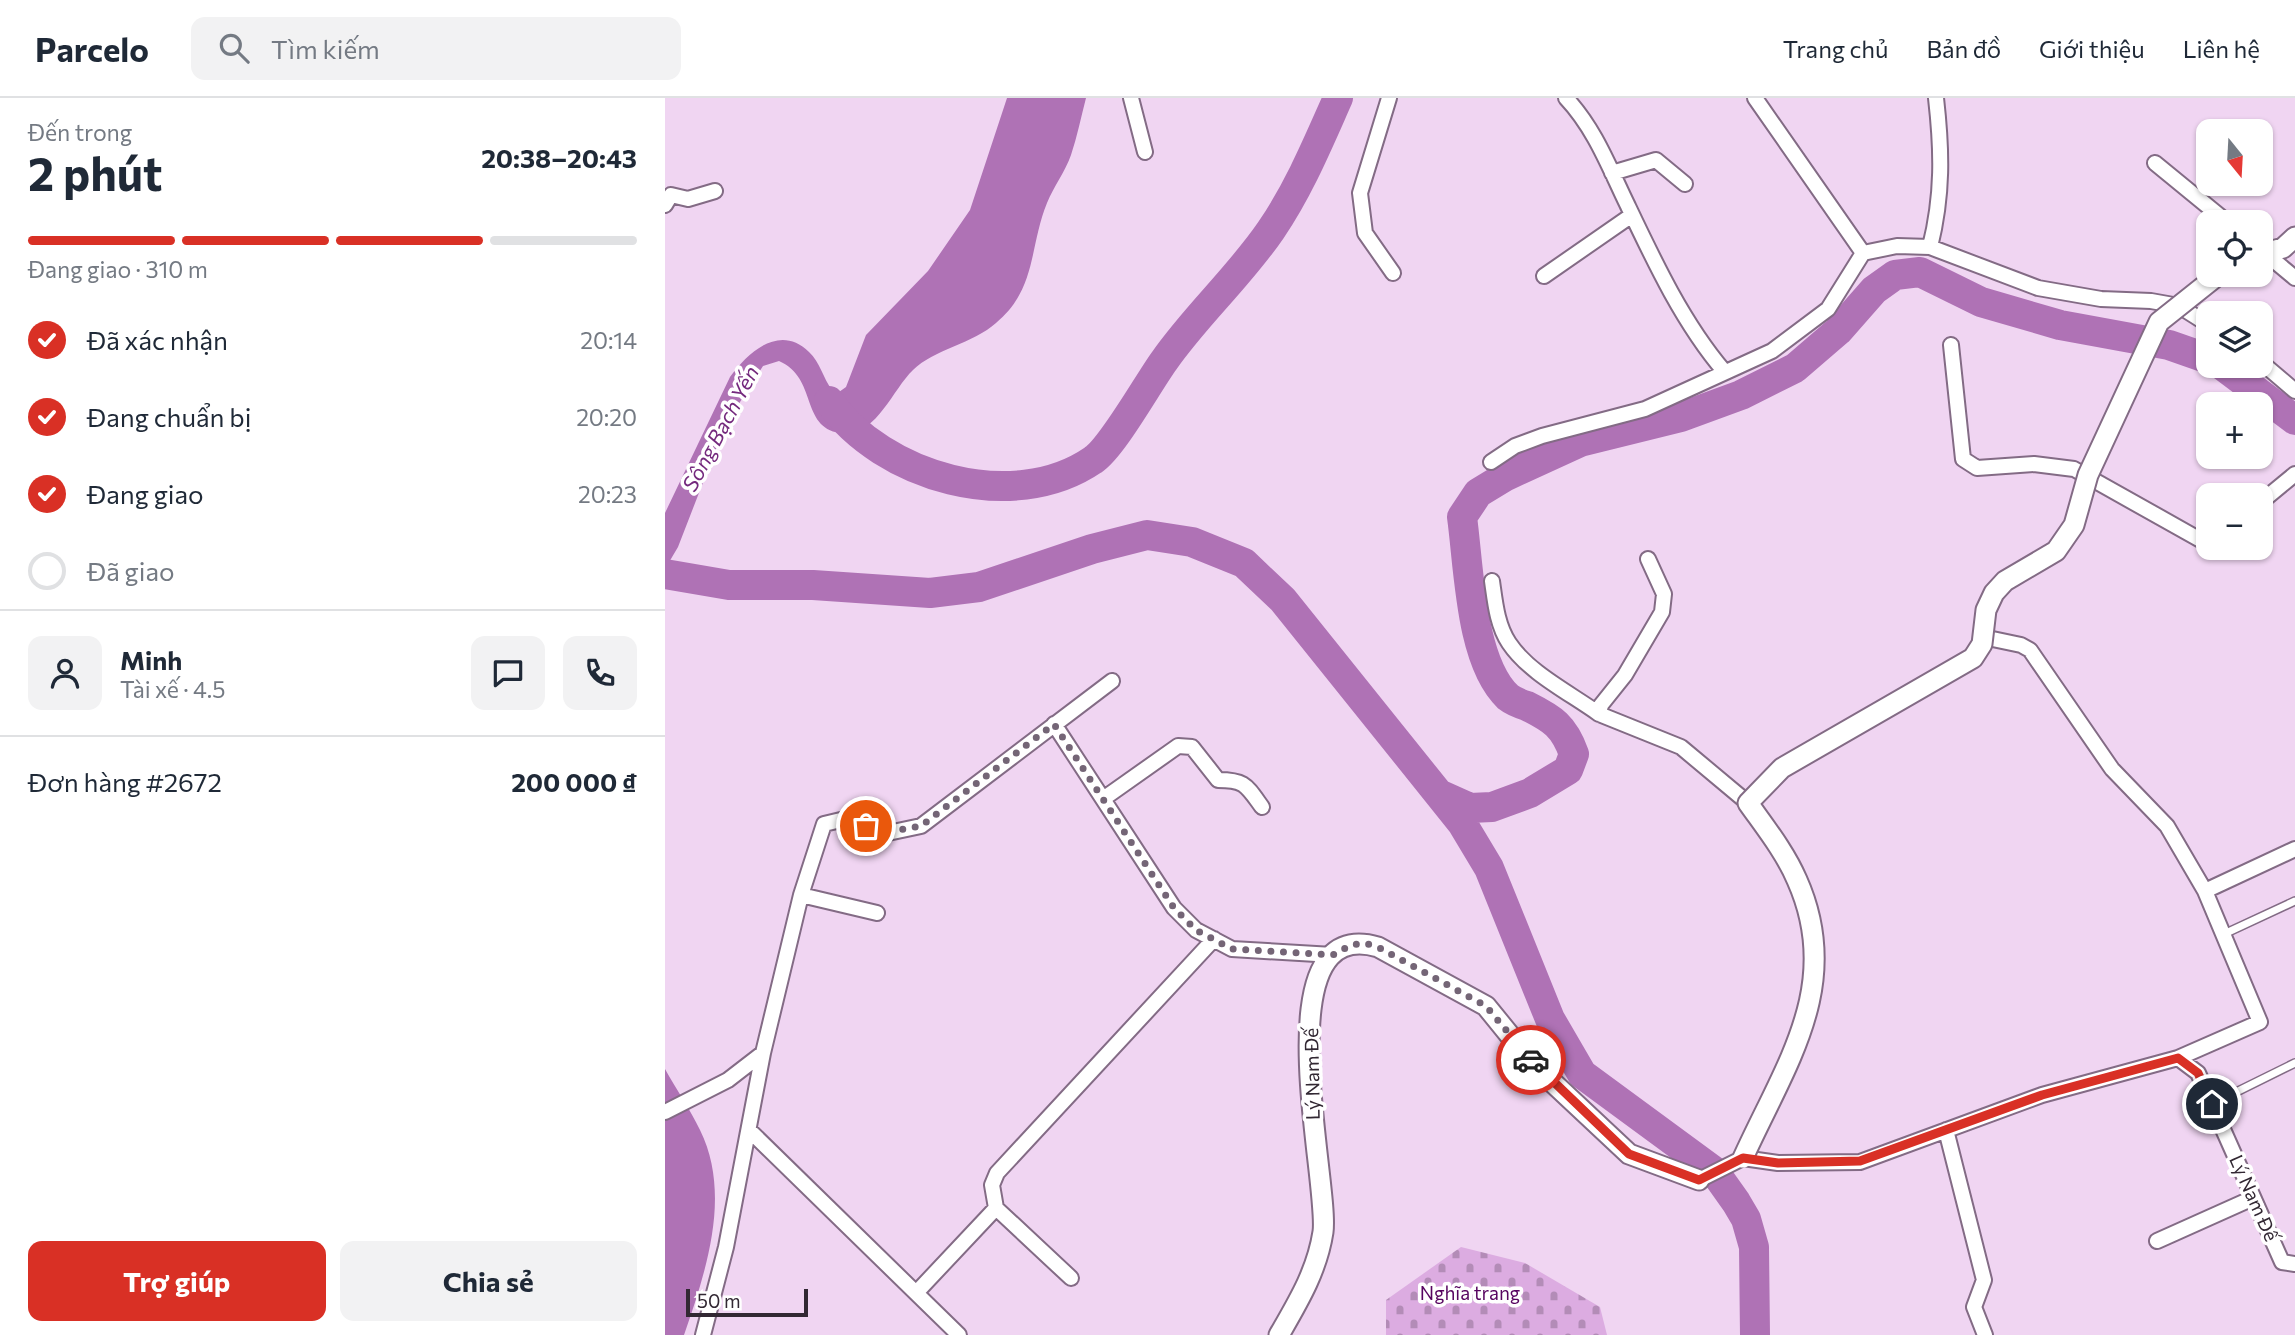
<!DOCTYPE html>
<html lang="vi">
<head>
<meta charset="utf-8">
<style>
	body { margin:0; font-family:Commissioner,sans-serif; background:#f2f2f3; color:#1f2937; height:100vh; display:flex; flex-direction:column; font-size:26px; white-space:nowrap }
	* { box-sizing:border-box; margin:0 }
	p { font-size:23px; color:#747a83 }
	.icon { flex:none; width:38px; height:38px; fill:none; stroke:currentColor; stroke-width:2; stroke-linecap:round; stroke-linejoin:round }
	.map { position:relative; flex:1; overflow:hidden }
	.sheet { display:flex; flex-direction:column; background:#fff; width:665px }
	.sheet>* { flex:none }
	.needle { width:46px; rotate:162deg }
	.tools { position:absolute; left:1531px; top:21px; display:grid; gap:14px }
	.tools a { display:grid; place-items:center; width:77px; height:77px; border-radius:14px; background:#fff; box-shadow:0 2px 5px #0004; font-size:35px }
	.scale { position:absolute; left:21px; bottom:18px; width:122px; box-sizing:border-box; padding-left:7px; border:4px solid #322833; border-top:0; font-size:19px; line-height:24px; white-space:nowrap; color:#322833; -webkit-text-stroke:5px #fff; paint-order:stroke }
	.pin { position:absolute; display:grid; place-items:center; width:60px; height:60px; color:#fff; margin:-30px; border:4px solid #fff; border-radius:50%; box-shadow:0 2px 7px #0007 }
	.courier { position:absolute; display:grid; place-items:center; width:70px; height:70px; margin:-35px; border:5px solid #d93025; border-radius:50%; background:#fff; color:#222; box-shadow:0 2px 9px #0007 }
	.headline em { font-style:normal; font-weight:700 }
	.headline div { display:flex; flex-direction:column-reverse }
	.headline { display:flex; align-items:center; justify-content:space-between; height:119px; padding:0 28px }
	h1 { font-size:46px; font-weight:700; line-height:52px }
	.bar { display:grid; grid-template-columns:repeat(4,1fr); gap:10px 7px; align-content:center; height:84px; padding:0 28px }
	.bar i { height:9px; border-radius:5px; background:#e0e1e3 }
	.bar .active { background:#d93025 }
	.bar p { grid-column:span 4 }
	.line { display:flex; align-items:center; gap:18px; padding:0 28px; border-top:2px solid #e0e1e3 }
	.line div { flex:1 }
	.round { display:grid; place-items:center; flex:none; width:74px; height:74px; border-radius:14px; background:#f2f2f3 }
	ol { padding:0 28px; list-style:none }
	li { display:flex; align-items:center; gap:21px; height:77px }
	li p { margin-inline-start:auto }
	li .icon { padding:7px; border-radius:50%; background:#d93025; color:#fff; stroke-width:4 }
	li:last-child { color:#747a83 }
	li i { width:38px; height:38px; border:4px solid #e0e1e3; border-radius:50% }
	.button { display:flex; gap:14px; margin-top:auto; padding:14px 28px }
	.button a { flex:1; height:80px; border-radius:14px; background:#d93025; color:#fff; font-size:28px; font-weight:700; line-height:80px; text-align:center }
	.button a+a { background:#f2f2f3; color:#1f2937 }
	header { display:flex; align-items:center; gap:42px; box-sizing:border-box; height:98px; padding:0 35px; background:#fff; border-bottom:2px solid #e0e1e3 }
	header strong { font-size:33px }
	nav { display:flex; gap:38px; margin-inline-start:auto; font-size:24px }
	.search { width:490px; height:63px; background:#f2f2f3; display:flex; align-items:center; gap:18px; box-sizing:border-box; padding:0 24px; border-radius:14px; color:#747a83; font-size:26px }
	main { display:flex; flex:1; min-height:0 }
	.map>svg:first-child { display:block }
	.cemetery { fill:url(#cemetery-stones) }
	.water { fill:#af72b5 }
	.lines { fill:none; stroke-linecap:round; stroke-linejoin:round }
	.river { stroke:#af72b5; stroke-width:30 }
	.lane-casing { stroke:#836b85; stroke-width:10 }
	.street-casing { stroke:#836b85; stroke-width:18 }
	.secondary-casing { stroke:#836b85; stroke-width:23 }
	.lane { stroke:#fff; stroke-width:7 }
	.street { stroke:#fff; stroke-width:14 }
	.secondary { stroke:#fff; stroke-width:19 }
	.secondary-bridge-casing { stroke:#836b85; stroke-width:23; stroke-linecap:butt }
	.secondary-bridge { stroke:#fff; stroke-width:19 }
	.done { stroke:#746576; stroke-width:7; stroke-dasharray:0 12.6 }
	.route { stroke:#d93025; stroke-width:9 }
	.labels { text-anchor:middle; stroke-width:7; stroke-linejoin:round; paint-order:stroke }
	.street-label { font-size:19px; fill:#322833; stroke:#fff }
	.park-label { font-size:19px; fill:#570560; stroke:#fff }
	.water-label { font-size:21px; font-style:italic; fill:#74297d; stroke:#fff }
</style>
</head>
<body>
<header>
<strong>Parcelo</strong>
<div class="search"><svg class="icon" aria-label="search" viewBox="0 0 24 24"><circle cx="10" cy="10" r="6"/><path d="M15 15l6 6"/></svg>Tìm kiếm</div>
<nav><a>Trang chủ</a><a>Bản đồ</a><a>Giới thiệu</a><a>Liên hệ</a></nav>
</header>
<main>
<section class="sheet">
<div class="headline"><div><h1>2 phút</h1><p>Đến trong</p></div><em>20:38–20:43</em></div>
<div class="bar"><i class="active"></i><i class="active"></i><i class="active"></i><i></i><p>Đang giao · 310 m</p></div>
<ol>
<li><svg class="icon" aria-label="check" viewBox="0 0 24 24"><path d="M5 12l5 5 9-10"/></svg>Đã xác nhận<p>20:14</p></li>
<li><svg class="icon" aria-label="check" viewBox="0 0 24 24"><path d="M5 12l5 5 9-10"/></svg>Đang chuẩn bị<p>20:20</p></li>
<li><svg class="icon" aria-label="check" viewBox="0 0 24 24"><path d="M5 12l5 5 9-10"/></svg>Đang giao<p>20:23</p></li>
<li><i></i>Đã giao</li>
</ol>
<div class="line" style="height:126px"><a class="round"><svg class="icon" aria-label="person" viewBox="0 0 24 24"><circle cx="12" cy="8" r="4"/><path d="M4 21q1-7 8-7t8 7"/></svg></a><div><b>Minh</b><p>Tài xế · 4.5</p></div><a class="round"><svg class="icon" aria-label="chat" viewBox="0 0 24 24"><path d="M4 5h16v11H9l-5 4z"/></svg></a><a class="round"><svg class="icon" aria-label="phone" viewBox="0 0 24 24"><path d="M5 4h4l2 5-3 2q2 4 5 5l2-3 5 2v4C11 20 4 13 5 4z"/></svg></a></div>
<div class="line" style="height:91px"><div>Đơn hàng #2672</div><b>200 000 ₫</b></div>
<div class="button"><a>Trợ giúp</a><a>Chia sẻ</a></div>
</section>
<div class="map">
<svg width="1630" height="1237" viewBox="0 0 1630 1237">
	<defs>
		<pattern id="cemetery-stones" width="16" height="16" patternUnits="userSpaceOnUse" patternTransform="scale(1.75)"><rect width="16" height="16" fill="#dcace1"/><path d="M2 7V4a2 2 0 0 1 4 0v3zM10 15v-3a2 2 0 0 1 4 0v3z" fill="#b38cb7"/></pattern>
	</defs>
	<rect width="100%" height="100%" fill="#f0d5f2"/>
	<!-- cemetery -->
	<path class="cemetery" d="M 796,1149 L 860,1165 L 935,1209 L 942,1237 L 721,1237 L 721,1202 Z"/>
	<!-- water -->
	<path class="water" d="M 342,0 L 421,0 C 416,19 412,39 406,57 C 400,74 389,88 382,105 C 364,149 372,191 331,225 C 309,245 268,252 248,272 C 227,292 210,341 175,335 C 135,329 153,280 114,263 L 98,268 L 75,304 L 51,351 L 13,449 L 0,471 L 0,415 L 65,279 C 83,254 115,225 144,254 C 155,264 158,280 167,292 L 174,294 L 181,289 L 201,237 L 263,173 L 305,112 Z
		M 0,971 C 11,991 25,1011 35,1032 C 67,1097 41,1173 19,1237 L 0,1237 Z"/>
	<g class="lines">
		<!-- river -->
		<path class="river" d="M 1558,268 L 1630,322
			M 164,303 C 217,379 348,417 428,362 C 447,350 483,285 499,263 C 531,217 574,179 606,132 C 634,91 653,45 673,0
			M 0,476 L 64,487 L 148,487 L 265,495 L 314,489 L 427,451 L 482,437 L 527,444 L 579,465 L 618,502 L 797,725 L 824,770 L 885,921 L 917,976 L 1049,1073 L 1071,1104 L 1081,1121 L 1089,1149 L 1090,1237
			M 776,697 L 805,710 L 827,709 L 865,695 L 903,672 L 909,656 C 899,628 888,621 862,608 C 856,606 848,603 843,599 C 805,563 804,469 797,419 L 813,395 L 841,378 L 915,344 L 1016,319 L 1076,297 L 1130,270 L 1173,233 L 1209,192 L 1230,177 L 1255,174 L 1316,204 L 1395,227 L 1504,247 L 1544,261"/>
		<!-- lane casing -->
		<g class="lane-casing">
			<path id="lane" d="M 1559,836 L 1630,803
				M 1547,1006 L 1630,965"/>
		</g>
		<!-- street casing -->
		<g class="street-casing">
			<path id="street" d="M 466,0 L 480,54
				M 724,0 L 695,95 L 700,135 L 728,175
				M 901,0 C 930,31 944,69 962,106 C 989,163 1018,225 1059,273
				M 1090,0 L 1198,155
				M 1490,65 L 1562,124
				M 947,75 L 991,62 L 1020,86
				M 0,107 L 6,97 L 23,101 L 50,93
				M 1265,149 C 1278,97 1277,53 1271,0
				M 1600,155 L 1630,180
				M 879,178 L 967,117
				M 1286,247 L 1298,361 L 1312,370 L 1369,366 L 1409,371 L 1539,444 L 1544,442
				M 1596,264 L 1630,293
				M 826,364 L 850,348 L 877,338 L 980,311 L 1107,253 L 1163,211 L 1198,155 L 1232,148 L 1265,149 L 1373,190 L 1436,201 L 1486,203 L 1514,208 L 1544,227
				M 1596,404 L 1630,376
				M 983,461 L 999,496 L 997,514 L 960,577 L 936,607 L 934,616 L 1016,649 L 1083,705
				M 827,483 C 830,504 832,527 844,545 C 864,575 905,595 934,616
				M 1318,539 L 1356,547 L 1365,552 L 1447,671 L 1502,728 L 1540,793
				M 389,626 L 509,810 L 531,832 L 567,851 L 668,857
				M 438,701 L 513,648 L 527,649 L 553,682 C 580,682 581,687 597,709
				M 136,797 L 212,815
				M 1513,960 L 1595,924 L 1540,793 L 1630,751
				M 0,1014 L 63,982 L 98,955
				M 84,1032 L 294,1237
				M 1281,1032 L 1319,1182 L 1309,1209 L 1320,1237
				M 1034,1082 L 1078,1060 L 1113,1065 L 1195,1064 L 1377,997 L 1513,960 L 1533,975 L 1617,1164 L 1630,1166
				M 331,1110 L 327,1087 L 332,1075 L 549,841
				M 1492,1143 L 1588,1100
				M 251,1195 L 331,1110 L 406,1180
				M 38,1237 L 61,1149 L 98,955 L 136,797 L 159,726 L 180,721 L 223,735 L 256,728 L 447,583"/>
		</g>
		<!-- secondary casing -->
		<g class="secondary-casing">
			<path id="secondary" d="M 1596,156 L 1618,150 L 1630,139
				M 614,1237 C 633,1204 652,1173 658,1134 C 665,1085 596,815 713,849 L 821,908 L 869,967 L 964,1056 L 1034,1082"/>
		</g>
		<!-- lane -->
		<use href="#lane" class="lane"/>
		<!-- street -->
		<use href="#street" class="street"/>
		<!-- secondary -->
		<use href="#secondary" class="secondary"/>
		<!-- secondary-bridge casing -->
		<g class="secondary-bridge-casing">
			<path id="secondary-bridge" d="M 1078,1060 C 1120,967 1179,887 1132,782 C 1120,754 1100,729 1083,705 L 1117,670 L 1308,560 L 1317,546 L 1321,512 L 1329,495 L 1340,483 L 1391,453 L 1409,427 L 1423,377 L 1494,224 L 1553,177"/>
		</g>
		<!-- secondary-bridge -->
		<use href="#secondary-bridge" class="secondary-bridge"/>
	</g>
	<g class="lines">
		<!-- done -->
		<path class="done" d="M 201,728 L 223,734 L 256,728 L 389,626 L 509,810 L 531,832 L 567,851 L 668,857 L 686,847 L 699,845 L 713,849 L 821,908 L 866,962"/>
		<!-- route -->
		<path class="route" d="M 866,962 L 964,1056 L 1034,1082 L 1078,1060 L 1113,1065 L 1195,1063 L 1377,997 L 1513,960 L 1533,975 L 1547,1006"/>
	</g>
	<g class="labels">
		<!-- street labels -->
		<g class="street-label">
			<text transform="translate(647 976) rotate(-91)" y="7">Lý Nam Đế</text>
			<text transform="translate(1589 1100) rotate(66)" y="7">Lý Nam Đế</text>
		</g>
		<!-- park labels -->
		<g class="park-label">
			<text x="805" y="1202">Nghĩa trang</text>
		</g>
		<!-- water labels -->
		<g class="water-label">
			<text transform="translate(56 331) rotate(-62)" y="7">Sông Bạch Yến</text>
		</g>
	</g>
</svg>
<div class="tools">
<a><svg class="needle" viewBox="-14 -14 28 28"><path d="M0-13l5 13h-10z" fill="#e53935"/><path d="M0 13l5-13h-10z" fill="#747a83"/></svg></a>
<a><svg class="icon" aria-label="locate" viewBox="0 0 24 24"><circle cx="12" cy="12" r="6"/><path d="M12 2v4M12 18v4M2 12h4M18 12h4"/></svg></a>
<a><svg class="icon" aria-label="layers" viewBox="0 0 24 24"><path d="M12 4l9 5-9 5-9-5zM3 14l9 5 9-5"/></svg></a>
<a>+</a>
<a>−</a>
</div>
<div class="scale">50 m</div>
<div class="pin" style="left:201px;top:728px;background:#ea580c"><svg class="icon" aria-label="bag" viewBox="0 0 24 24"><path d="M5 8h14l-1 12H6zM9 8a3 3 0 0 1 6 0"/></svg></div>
<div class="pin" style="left:1547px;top:1006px;background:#1f2937"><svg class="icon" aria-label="home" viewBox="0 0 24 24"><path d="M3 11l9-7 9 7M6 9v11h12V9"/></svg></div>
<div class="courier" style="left:866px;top:962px"><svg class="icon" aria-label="car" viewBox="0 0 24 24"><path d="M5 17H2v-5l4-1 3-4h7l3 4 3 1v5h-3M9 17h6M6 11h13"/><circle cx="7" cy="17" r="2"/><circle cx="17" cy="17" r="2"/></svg></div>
</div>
</main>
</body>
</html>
